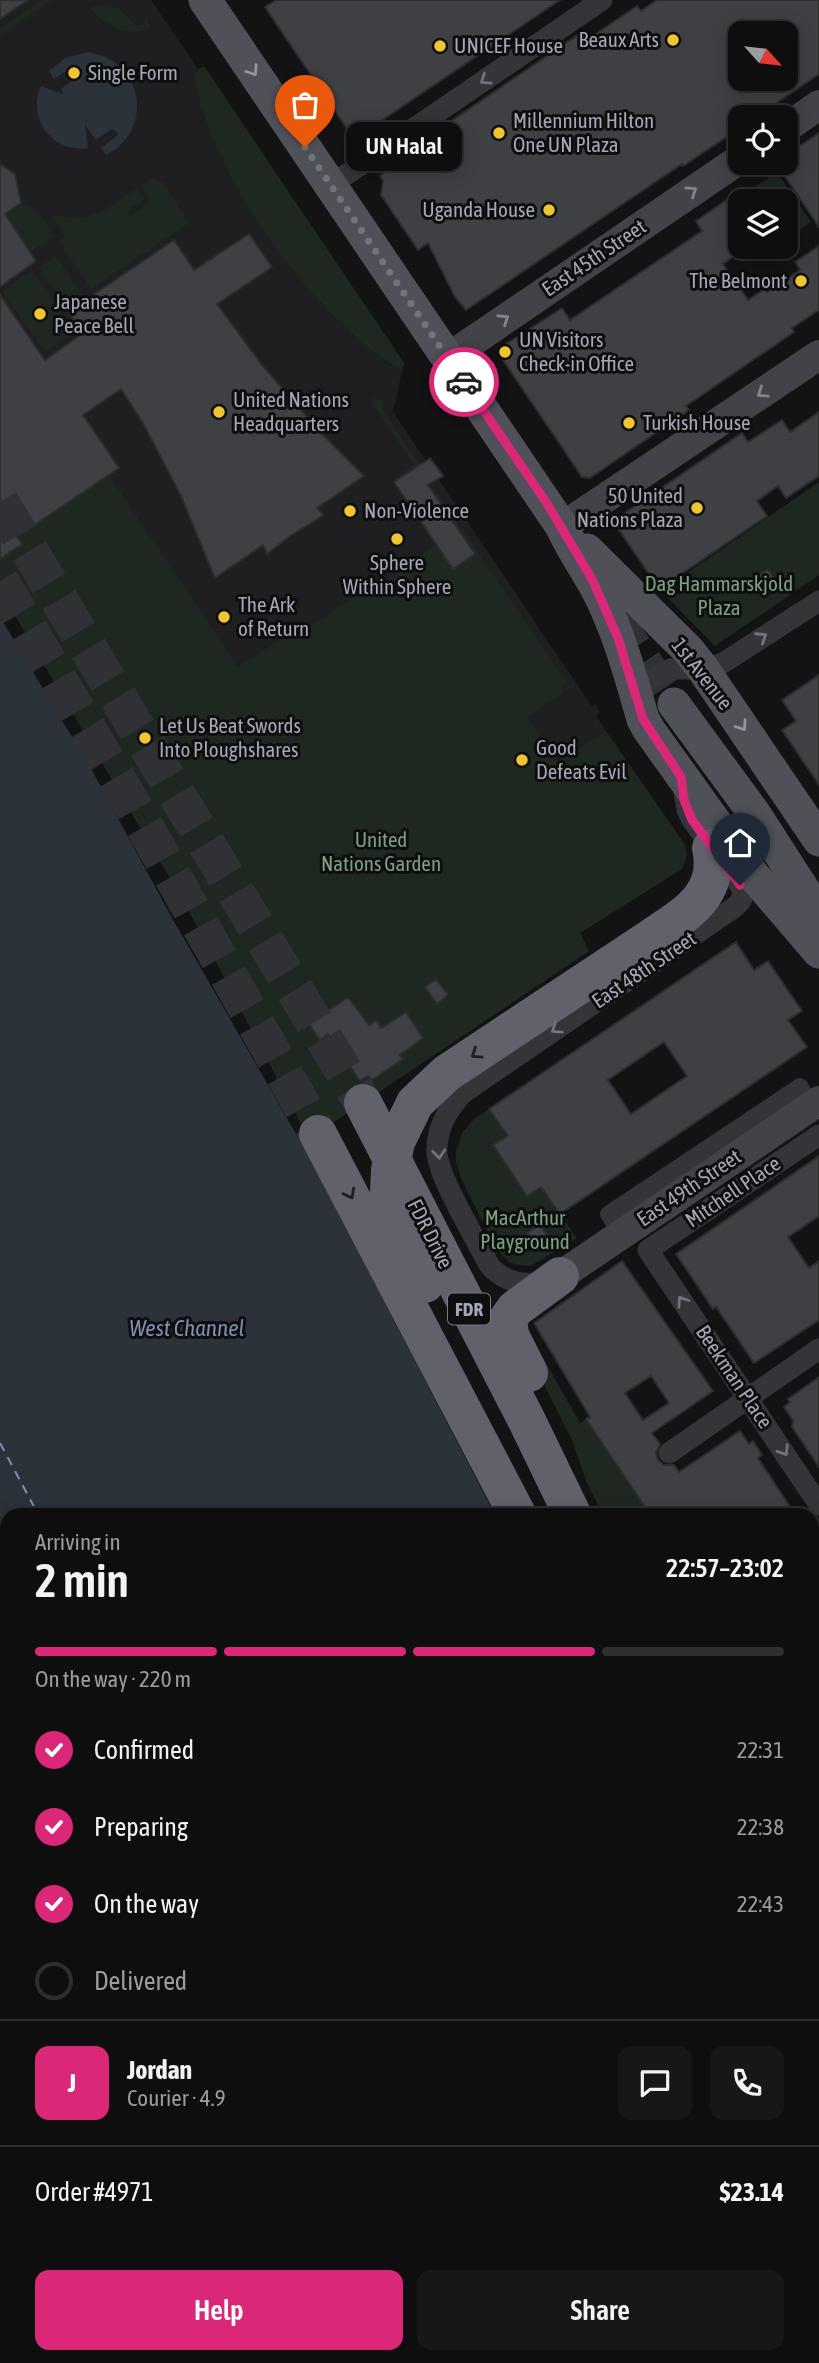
<!DOCTYPE html>
<html lang="en">
<head>
<meta charset="utf-8">
<style>
	body { margin:0; font-family:"Asap Condensed",sans-serif; background:#171718; color:#f1f3f6; height:100vh; display:flex; flex-direction:column; font-size:26px; white-space:nowrap }
	* { box-sizing:border-box; margin:0 }
	p { font-size:23px; color:#9b9c9e }
	.icon { flex:none; width:38px; height:38px; fill:none; stroke:currentColor; stroke-width:2; stroke-linecap:round; stroke-linejoin:round }
	.map { position:relative; flex:1; overflow:hidden }
	.details { position:absolute; left:0px; top:1508px; width:819px; height:856px; display:flex; flex-direction:column; background:#0e0e0f; border-radius:21px 21px 0 0; box-shadow:0 4px 18px #0003,0 0 0 2px #2e2e2f }
	.details>* { flex:none }
	.needle { width:46px; rotate:117deg }
	.fabs { position:absolute; left:728px; top:21px; display:grid; gap:14px }
	.fabs a { display:grid; place-items:center; width:70px; height:70px; border-radius:14px; background:#0e0e0f; box-shadow:0 4px 18px #0003,0 0 0 2px #2e2e2f; font-size:35px }
	.pin { position:absolute; display:grid; place-items:center; width:60px; height:60px; color:#fff; margin:-72px -30px; border-radius:50% 50% 50% 0; rotate:-45deg; box-shadow:0 0 7px #0007 }
	.pin .icon { rotate:45deg }
	.courier { position:absolute; display:grid; place-items:center; width:70px; height:70px; margin:-35px; border:5px solid #db2777; border-radius:50%; background:#fff; color:#222; box-shadow:0 2px 9px #0007 }
	.bubble { position:absolute; height:49px; border-radius:14px; background:#0e0e0f; box-shadow:0 4px 18px #0003,0 0 0 2px #2e2e2f; font-size:23px; font-weight:600; line-height:49px; text-align:center }
	.overview em { font-style:normal; font-weight:600 }
	.overview div { display:flex; flex-direction:column-reverse }
	.overview { display:flex; align-items:center; justify-content:space-between; height:119px; padding:0 35px }
	h1 { font-size:46px; font-weight:600; line-height:52px }
	.bar { display:grid; grid-template-columns:repeat(4,1fr); gap:10px 7px; align-content:center; height:84px; padding:0 35px }
	.bar i { height:9px; border-radius:5px; background:#2e2e2f }
	.bar .on { background:#db2777 }
	.bar p { grid-column:span 4 }
	.line { display:flex; align-items:center; gap:18px; padding:0 35px; border-top:2px solid #2e2e2f }
	.line div { flex:1 }
	.round { display:grid; place-items:center; flex:none; width:74px; height:74px; border-radius:14px; background:#171718 }
	ol { padding:0 35px; list-style:none }
	li { display:flex; align-items:center; gap:21px; height:77px }
	li p { margin-inline-start:auto }
	li .icon { padding:7px; border-radius:50%; background:#db2777; color:#fff; stroke-width:4 }
	li:last-child { color:#9b9c9e }
	li i { width:38px; height:38px; border:4px solid #2e2e2f; border-radius:50% }
	.primary-button { display:flex; gap:14px; margin-top:auto; padding:14px 35px }
	.primary-button a { flex:1; height:80px; border-radius:14px; background:#db2777; color:#fff; font-size:28px; font-weight:600; line-height:80px; text-align:center }
	.primary-button a+a { background:#171718; color:#f1f3f6 }
	.map>svg:first-child { display:block }
	.built { fill:#1f1f21 }
	.green { fill:#1f2721 }
	.water { fill:#2b323a }
	.pier { fill:#131314 }
	.lines { fill:none; stroke-linecap:round; stroke-linejoin:round }
	.ferry { stroke:#7c91b0; stroke-width:2; stroke-dasharray:9 7; stroke-linecap:butt }
	.building { fill:#3f4044; stroke:#2d2d30; stroke-width:2; fill-rule:evenodd }
	.primary-tunnel { stroke:#303134; stroke-width:33; stroke-dasharray:33 17; stroke-linecap:butt }
	.motorway-tunnel { stroke:#303134; stroke-width:38; stroke-dasharray:38 19; stroke-linecap:butt }
	.pedestrian { stroke:#343439; stroke-width:16 }
	.minor { stroke:#343439; stroke-width:21 }
	.secondary { stroke:#424349; stroke-width:30 }
	.primary { stroke:#505158; stroke-width:33 }
	.motorway { stroke:#60616a; stroke-width:38 }
	.motorway-bridge { stroke:#60616a; stroke-width:38 }
	.oneway { stroke:#9396a2 }
	.oneway2 { stroke:#72737d }
	.oneway3 { stroke:#82848f }
	.oneway4 { stroke:#1e1f21 }
	.done { stroke:#71737d; stroke-width:7; stroke-dasharray:0 12.6 }
	.route { stroke:#db2777; stroke-width:9 }
	.poi-dot { fill:#efc631; stroke:#0e0e0f; stroke-width:2.5 }
	.labels { text-anchor:middle; stroke-width:6; stroke-linejoin:round; paint-order:stroke }
	.shield { fill:#0e0e0f; stroke:#777983; stroke-width:2 }
	.shield-label { font-size:19px; font-weight:bold; fill:#a4a7b5 }
	.poi-label { font-size:21px; fill:#a4a7b5; stroke:#0e0e0f; text-anchor:start }
	.street-label { font-size:21px; fill:#a4a7b5; stroke:#0e0e0f }
	.park-label { font-size:21px; fill:#7ca082; stroke:#0e0e0f }
	.water-label { font-size:23px; font-style:italic; fill:#7c91b0; stroke:#0e0e0f }
</style>
</head>
<body>
<div class="map">
<svg width="819" height="2363" viewBox="0 0 819 2363">
	<rect width="100%" height="100%" fill="#131314"/>
	<!-- built -->
	<path class="built" d="M 0,0 L 151,0 L 198,69 L 194,78 L 207,121 L 221,156 L 246,201 L 281,254 L 318,300 L 350,332 L 386,362 L 402,372 L 393,412 L 587,699 L 592,706 L 595,704 L 600,712 L 596,716 L 686,849 L 686,861 L 682,869 L 580,933 L 589,951 L 309,1139 L 188,909 L 0,590 Z"/>
	<!-- green -->
	<path class="green" d="M 41,0 L 52,0 L 0,35 L 0,28 Z
		M 99,5 L 118,8 L 137,26 L 142,25 L 146,21 L 145,13 L 151,28 C 126,37 106,27 90,8 Z
		M 204,66 L 404,363 L 402,372 C 312,315 215,183 194,77 L 198,69 Z
		M 777,172 L 811,222 L 786,239 L 786,201 L 754,201 L 747,192 Z
		M 153,178 L 163,182 L 189,223 L 91,289 L 59,242 L 65,236 L 52,215 C 60,216 70,219 80,218 C 102,216 119,200 137,188 L 143,198 L 142,201 L 127,211 L 130,216 L 148,203 L 149,199 L 141,185 Z
		M 21,203 L 36,209 L 54,235 L 53,237 L 30,252 L 5,214 Z
		M 56,256 L 82,295 L 66,306 L 39,267 Z
		M 32,270 L 74,332 L 45,352 L 2,291 Z
		M 373,398 L 384,400 L 383,410 L 420,465 L 401,477 L 399,475 L 414,464 L 375,407 L 371,410 Z
		M 109,475 L 238,667 L 307,622 L 311,626 L 380,579 L 383,582 L 437,544 L 474,553 L 431,490 L 434,488 L 570,687 L 569,688 L 565,684 L 561,686 L 564,692 L 527,717 L 558,763 L 606,731 L 684,843 L 687,854 L 682,869 L 580,933 L 589,951 L 309,1139 L 188,909 L 0,590 L 0,559 L 22,544 L 17,537 Z
		M 819,482 L 819,575 L 715,646 L 661,591 Z
		M 489,1109 L 508,1136 L 494,1145 L 541,1187 L 577,1238 L 531,1266 L 517,1265 L 509,1262 L 496,1249 L 461,1178 L 456,1162 L 456,1151 L 462,1133 L 474,1119 Z
		M 526,1328 L 580,1423 L 586,1419 L 651,1515 L 603,1515 L 587,1483 L 572,1440 L 519,1335 Z
		M 812,1860 L 819,1866 L 819,1936 L 812,1923 Z
		M 0,2263 L 7,2270 L 7,2357 L 91,2357 L 96,2363 L 0,2363 Z"/>
	<!-- water -->
	<path class="water" d="M 87,52 C 143,58 156,130 106,155 L 101,148 L 119,134 L 112,129 L 96,140 L 85,125 L 88,148 C 53,154 26,118 41,86 L 64,95 L 61,89 L 77,77 L 75,65 L 54,79 L 49,71 L 65,58 Z
		M 0,617 L 93,772 L 172,918 L 307,1153 L 495,1515 L 7,1516 L 7,2270 L 0,2263 Z
		M 812,2088 L 819,2100 L 819,2363 L 96,2363 L 91,2357 L 812,2357 Z"/>
	<!-- pier -->
	<path class="pier" d="M 812,2167 L 819,2183 L 819,2261 L 812,2245 Z"/>
	<g class="lines">
		<!-- ferry -->
		<path class="ferry" d="M 0,1443 L 39,1516
			M 0,1786 L 7,1799
			M 321,2357 L 324,2363
			M 490,2357 L 493,2363"/>
	</g>
	<!-- building -->
	<path class="building" d="M 0,0 L 28,0 L 0,19 Z
		M 276,0 L 560,0 L 354,139 L 265,7 Z
		M 657,0 L 819,0 L 819,74 L 756,117 L 740,117 L 740,128 L 683,166 L 682,164 L 466,310 L 455,297 L 428,243 L 418,250 L 381,195 L 383,181 L 380,176 L 384,173 L 385,166 L 582,32 L 594,35 L 637,6 L 641,11 ZM 740,33 L 786,33 L 786,79 L 740,79 Z
		M 819,133 L 819,227 L 776,163 L 786,163 L 786,155 Z
		M 0,164 L 15,174 L 21,203 L 5,214 L 36,261 L 0,287 Z
		M 740,191 L 740,252 L 723,264 L 748,300 L 765,289 L 767,292 L 800,270 L 795,262 L 819,246 L 819,310 L 792,328 L 794,332 L 686,406 L 689,410 L 590,478 L 582,477 L 499,354 L 500,348 L 562,308 L 570,320 L 702,231 L 696,221 Z
		M 249,234 L 272,267 L 217,304 L 262,365 L 323,435 L 364,476 L 317,508 L 324,515 L 290,536 L 267,554 L 263,545 L 215,578 L 181,496 L 143,423 L 121,389 L 83,415 L 119,468 L 17,537 L 22,544 L 0,559 L 0,295 L 45,360 L 83,333 L 68,312 L 174,240 L 194,270 Z
		M 819,412 L 819,476 L 786,498 L 778,486 L 757,501 L 767,516 L 659,589 L 613,521 L 742,433 L 748,442 L 782,420 L 790,432 Z
		M 430,458 L 443,476 L 428,485 L 475,554 L 453,569 L 394,482 Z
		M 768,569 L 775,580 L 761,590 L 753,578 Z
		M 819,675 L 819,785 L 782,730 L 796,721 L 782,700 Z
		M 736,942 L 754,970 L 768,961 L 802,1011 L 788,1020 L 807,1047 L 560,1214 L 541,1187 L 527,1196 L 493,1145 L 508,1136 L 489,1109 ZM 664,1042 L 687,1076 L 631,1114 L 608,1080 Z
		M 436,979 L 448,995 L 437,1004 L 425,987 Z
		M 348,997 L 369,1025 L 376,1020 L 381,1028 L 406,1012 L 423,1038 L 400,1055 L 403,1059 L 372,1080 L 368,1076 L 360,1081 L 328,1034 L 320,1040 L 309,1024 Z
		M 819,1156 L 819,1216 L 788,1237 L 809,1268 L 819,1261 L 819,1320 L 754,1363 L 716,1307 L 713,1309 L 676,1254 Z
		M 540,1224 L 548,1237 L 535,1245 L 527,1233 Z
		M 622,1261 L 713,1391 L 652,1433 L 660,1444 L 656,1453 L 658,1460 L 664,1465 L 674,1465 L 679,1472 L 740,1431 L 749,1444 L 753,1441 L 762,1455 L 758,1458 L 796,1516 L 651,1516 L 586,1419 L 590,1417 L 534,1323 ZM 651,1376 L 669,1403 L 643,1420 L 625,1393 Z
		M 819,1377 L 819,1467 L 792,1427 L 793,1421 L 784,1407 L 790,1402 L 788,1399 Z"/>
	<g class="lines">
		<!-- primary-tunnel -->
		<path class="primary-tunnel" d="M 617,620 L 674,704"/>
		<!-- motorway-tunnel -->
		<path class="motorway-tunnel" d="M 0,502 L 363,1103
			M 0,581 L 133,806 L 318,1134"/>
		<!-- pedestrian -->
		<path class="pedestrian" d="M 800,1086 L 804,1093 L 613,1222 L 608,1214 Z"/>
		<!-- minor -->
		<path class="minor" d="M 331,185 L 602,0
			M 634,688 L 670,669 L 703,669 L 723,663 L 819,601
			M 819,1135 L 648,1250 L 819,1505
			M 545,1281 C 524,1287 502,1281 489,1265 C 476,1239 438,1177 437,1152 C 436,1130 448,1109 463,1093 L 735,907 C 743,900 745,895 740,885 L 692,820 L 687,810 L 683,787
			M 669,1453 L 819,1349
			M 812,1604 L 819,1599"/>
		<!-- secondary -->
		<path class="secondary" d="M 786,128 L 819,105
			M 448,358 L 740,159
			M 562,527 L 819,355
			M 560,1276 L 819,1101"/>
		<!-- primary -->
		<path class="primary" d="M 205,0 L 562,527 C 573,552 590,574 602,599 C 620,637 631,678 643,719 L 649,730 L 753,875 L 819,952
			M 587,550 L 689,651 L 703,669 L 819,840
			M 674,704 L 754,813 L 819,914"/>
		<!-- motorway -->
		<path class="motorway" d="M 655,935 C 688,913 721,893 711,848
			M 363,1103 L 527,1421 L 573,1516
			M 318,1134 L 518,1516
			M 529,1373 L 510,1335 L 508,1319 L 515,1309 L 560,1276
			M 812,1964 L 819,1975
			M 812,2023 L 819,2035"/>
		<!-- motorway-bridge -->
		<path class="motorway-bridge" d="M 425,1284 L 397,1230 L 389,1192 L 390,1170 L 396,1142 L 415,1103 L 447,1073 L 655,935"/>
	</g>
	<!-- one-way arrows -->
	<defs><path id="oneway-chevron" d="M-2-3.5L2.5 0L-2 3.5" fill="none" stroke-width="1.6" stroke-linecap="round" stroke-linejoin="round" transform="scale(1.75)"/></defs>
	<g class="oneway">
		<use href="#oneway-chevron" transform="translate(253 71) rotate(56)"/>
		<use href="#oneway-chevron" transform="translate(742 726) rotate(56)"/>
	</g>
	<g class="oneway2">
		<use href="#oneway-chevron" transform="translate(485 80) rotate(146)"/>
		<use href="#oneway-chevron" transform="translate(762 637) rotate(-33)"/>
		<use href="#oneway-chevron" transform="translate(556 1029) rotate(146)"/>
		<use href="#oneway-chevron" transform="translate(439 1154) rotate(84)"/>
		<use href="#oneway-chevron" transform="translate(682 1301) rotate(-124)"/>
		<use href="#oneway-chevron" transform="translate(784 1451) rotate(57)"/>
	</g>
	<g class="oneway3">
		<use href="#oneway-chevron" transform="translate(692 191) rotate(-34)"/>
		<use href="#oneway-chevron" transform="translate(504 319) rotate(-34)"/>
		<use href="#oneway-chevron" transform="translate(762 393) rotate(146)"/>
	</g>
	<g class="oneway4">
		<use href="#oneway-chevron" transform="translate(476 1054) rotate(146)"/>
		<use href="#oneway-chevron" transform="translate(350 1194) rotate(62)"/>
	</g>
	<g class="lines">
		<!-- done -->
		<path class="done" d="M 305,147 L 464,382"/>
		<!-- route -->
		<path class="route" d="M 464,382 L 546,502 L 592,579 L 618,638 L 643,719 L 681,777 L 684,800 L 692,820 L 740,885"/>
	</g>
	<!-- markers -->
	<g class="poi-dot">
		<circle cx="673" cy="40" r="7"/>
		<circle cx="440" cy="46" r="7"/>
		<circle cx="74" cy="73" r="7"/>
		<circle cx="499" cy="133" r="7"/>
		<circle cx="549" cy="210" r="7"/>
		<circle cx="801" cy="281" r="7"/>
		<circle cx="40" cy="314" r="7"/>
		<circle cx="505" cy="352" r="7"/>
		<circle cx="219" cy="412" r="7"/>
		<circle cx="629" cy="423" r="7"/>
		<circle cx="697" cy="508" r="7"/>
		<circle cx="350" cy="511" r="7"/>
		<circle cx="397" cy="539" r="7"/>
		<circle cx="224" cy="617" r="7"/>
		<circle cx="145" cy="738" r="7"/>
		<circle cx="522" cy="760" r="7"/>
	</g>
	<g class="labels">
		<!-- shield labels -->
		<rect class="shield" x="448" y="1293.5" width="42" height="31" rx="5"/>
		<g class="shield-label">
			<text x="469" y="1316">FDR</text>
		</g>
		<!-- poi labels -->
		<g class="poi-label">
			<text x="659" y="47" text-anchor="end">Beaux Arts</text>
			<text x="454" y="53">UNICEF House</text>
			<text x="88" y="80">Single Form</text>
			<text x="513" y="128">Millennium Hilton<tspan x="513" dy="24">One UN Plaza</tspan></text>
			<text x="535" y="217" text-anchor="end">Uganda House</text>
			<text x="787" y="288" text-anchor="end">The Belmont</text>
			<text x="54" y="309">Japanese<tspan x="54" dy="24">Peace Bell</tspan></text>
			<text x="519" y="347">UN Visitors<tspan x="519" dy="24">Check-in Office</tspan></text>
			<text x="233" y="407">United Nations<tspan x="233" dy="24">Headquarters</tspan></text>
			<text x="643" y="430">Turkish House</text>
			<text x="683" y="503" text-anchor="end">50 United<tspan x="683" dy="24">Nations Plaza</tspan></text>
			<text x="364" y="518">Non-Violence</text>
			<text x="397" y="570" text-anchor="middle">Sphere<tspan x="397" dy="24">Within Sphere</tspan></text>
			<text x="238" y="612">The Ark<tspan x="238" dy="24">of Return</tspan></text>
			<text x="159" y="733">Let Us Beat Swords<tspan x="159" dy="24">Into Ploughshares</tspan></text>
			<text x="536" y="755">Good<tspan x="536" dy="24">Defeats Evil</tspan></text>
		</g>
		<!-- street labels -->
		<g class="street-label">
			<text transform="translate(594 258) rotate(-34)" y="7">East 45th Street</text>
			<text transform="translate(702 674) rotate(52)" y="7">1st Avenue</text>
			<text transform="translate(644 970) rotate(-34)" y="7">East 48th Street</text>
			<text transform="translate(689 1188) rotate(-34)" y="7">East 49th Street</text>
			<text transform="translate(733 1192) rotate(-34)" y="7">Mitchell Place</text>
			<text transform="translate(430 1234) rotate(63)" y="7">FDR Drive</text>
			<text transform="translate(734 1377) rotate(56)" y="7">Beekman Place</text>
		</g>
		<!-- park labels -->
		<g class="park-label">
			<text x="719" y="591">Dag Hammarskjold<tspan x="719" dy="24">Plaza</tspan></text>
			<text x="381" y="847">United<tspan x="381" dy="24">Nations Garden</tspan></text>
			<text x="525" y="1225">MacArthur<tspan x="525" dy="24">Playground</tspan></text>
		</g>
		<!-- water labels -->
		<g class="water-label">
			<text x="187" y="1336">West Channel</text>
		</g>
	</g>
</svg>
<div class="fabs">
<a><svg class="needle" viewBox="-14 -14 28 28"><path d="M0-13l5 13h-10z" fill="#e53935"/><path d="M0 13l5-13h-10z" fill="#9b9c9e"/></svg></a>
<a><svg class="icon" aria-label="locate" viewBox="0 0 24 24"><circle cx="12" cy="12" r="6"/><path d="M12 2v4M12 18v4M2 12h4M18 12h4"/></svg></a>
<a><svg class="icon" aria-label="layers" viewBox="0 0 24 24"><path d="M12 4l9 5-9 5-9-5zM3 14l9 5 9-5"/></svg></a>
</div>
<div class="pin" style="left:305px;top:147px;background:#ea580c"><svg class="icon" aria-label="bag" viewBox="0 0 24 24"><path d="M5 8h14l-1 12H6zM9 8a3 3 0 0 1 6 0"/></svg></div>
<div class="pin" style="left:740px;top:885px;background:#1f2937"><svg class="icon" aria-label="home" viewBox="0 0 24 24"><path d="M3 11l9-7 9 7M6 9v11h12V9"/></svg></div>
<div class="courier" style="left:464px;top:382px"><svg class="icon" aria-label="car" viewBox="0 0 24 24"><path d="M5 17H2v-5l4-1 3-4h7l3 4 3 1v5h-3M9 17h6M6 11h13"/><circle cx="7" cy="17" r="2"/><circle cx="17" cy="17" r="2"/></svg></div>
<div class="bubble" style="left:346px;top:122px;width:116px">UN Halal</div>
<section class="details">
<div class="overview"><div><h1>2 min</h1><p>Arriving in</p></div><em>22:57–23:02</em></div>
<div class="bar"><i class="on"></i><i class="on"></i><i class="on"></i><i></i><p>On the way · 220 m</p></div>
<ol>
<li><svg class="icon" aria-label="check" viewBox="0 0 24 24"><path d="M5 12l5 5 9-10"/></svg>Confirmed<p>22:31</p></li>
<li><svg class="icon" aria-label="check" viewBox="0 0 24 24"><path d="M5 12l5 5 9-10"/></svg>Preparing<p>22:38</p></li>
<li><svg class="icon" aria-label="check" viewBox="0 0 24 24"><path d="M5 12l5 5 9-10"/></svg>On the way<p>22:43</p></li>
<li><i></i>Delivered</li>
</ol>
<div class="line" style="height:126px"><b class="round" style="background:#db2777;color:#fff">J</b><div><b>Jordan</b><p>Courier · 4.9</p></div><a class="round"><svg class="icon" aria-label="chat" viewBox="0 0 24 24"><path d="M4 5h16v11H9l-5 4z"/></svg></a><a class="round"><svg class="icon" aria-label="phone" viewBox="0 0 24 24"><path d="M5 4h4l2 5-3 2q2 4 5 5l2-3 5 2v4C11 20 4 13 5 4z"/></svg></a></div>
<div class="line" style="height:91px"><div>Order #4971</div><b>$23.14</b></div>
<div class="primary-button"><a>Help</a><a>Share</a></div>
</section>
</div>
</body>
</html>
